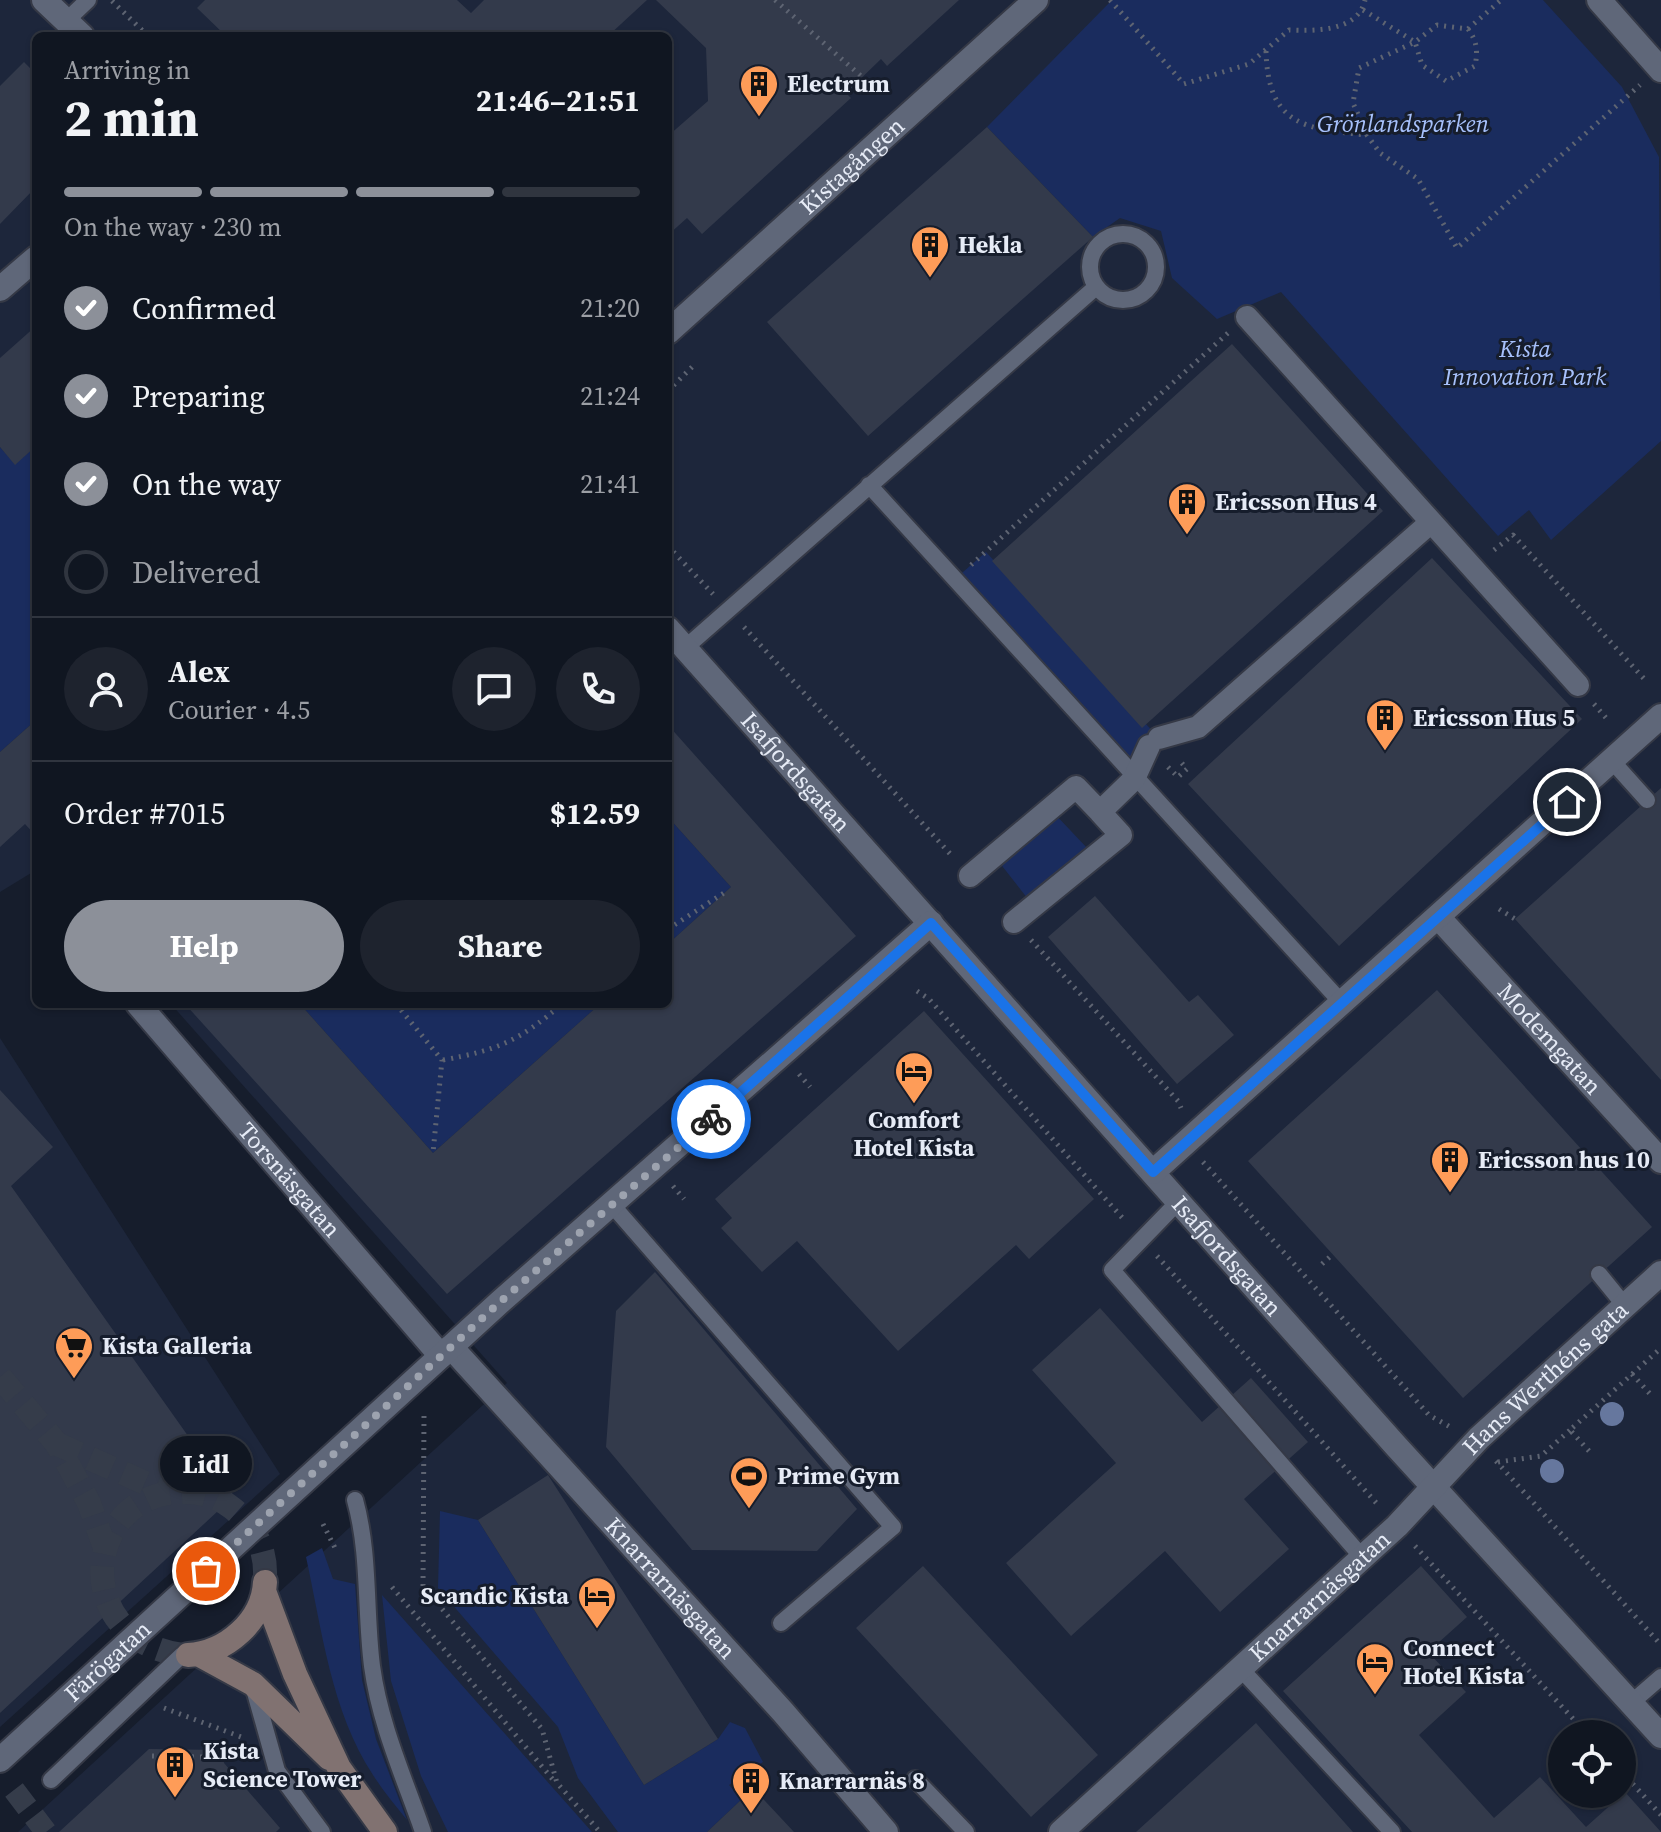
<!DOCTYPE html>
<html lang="en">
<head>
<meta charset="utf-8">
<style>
	body { margin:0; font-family:"Source Serif 4",serif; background:#1e232e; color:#f1f3f6; height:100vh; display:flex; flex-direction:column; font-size:30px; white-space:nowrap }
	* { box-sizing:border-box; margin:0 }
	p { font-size:26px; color:#9c9fa5 }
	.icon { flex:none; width:44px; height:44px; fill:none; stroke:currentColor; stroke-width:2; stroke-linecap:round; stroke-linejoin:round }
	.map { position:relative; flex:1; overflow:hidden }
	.side { position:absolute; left:32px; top:32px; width:640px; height:976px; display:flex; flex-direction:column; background:#101621; border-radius:12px; box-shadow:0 2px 6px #0004,0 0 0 2px #30353f }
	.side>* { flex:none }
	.buttons { position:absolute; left:1548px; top:1720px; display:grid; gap:16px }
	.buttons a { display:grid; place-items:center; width:88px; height:88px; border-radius:50%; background:#101621; box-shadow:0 2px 6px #0004,0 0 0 2px #30353f; font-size:40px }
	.pin { position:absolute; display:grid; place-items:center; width:68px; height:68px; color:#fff; margin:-34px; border:4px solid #fff; border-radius:50%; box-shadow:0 2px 8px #0007 }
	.courier { position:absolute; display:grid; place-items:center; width:80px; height:80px; margin:-40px; border:6px solid #1a73e8; border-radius:50%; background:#fff; color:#222; box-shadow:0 2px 10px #0007 }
	.bubble { position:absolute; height:56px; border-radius:28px; background:#101621; box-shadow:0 2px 6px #0004,0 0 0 2px #30353f; font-size:26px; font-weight:700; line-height:56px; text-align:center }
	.headline em { font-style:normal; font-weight:700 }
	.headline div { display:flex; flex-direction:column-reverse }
	.headline { display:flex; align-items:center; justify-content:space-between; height:136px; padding:0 32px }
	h1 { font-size:52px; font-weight:700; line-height:60px }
	.bar { display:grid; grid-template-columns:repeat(4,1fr); gap:12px 8px; align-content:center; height:96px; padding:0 32px }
	.bar i { height:10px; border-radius:6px; background:#30353f }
	.bar .current { background:#8c9099 }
	.bar p { grid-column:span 4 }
	.line { display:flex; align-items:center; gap:20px; padding:0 32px; border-top:2px solid #30353f }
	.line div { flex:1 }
	.round { display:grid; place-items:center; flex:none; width:84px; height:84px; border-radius:42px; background:#1e232e }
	ol { padding:0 32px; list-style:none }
	li { display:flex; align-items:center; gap:24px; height:88px }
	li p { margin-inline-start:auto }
	li .icon { padding:8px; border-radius:50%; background:#8c9099; color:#fff; stroke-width:4 }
	li:last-child { color:#9c9fa5 }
	li i { width:44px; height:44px; border:4px solid #30353f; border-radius:50% }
	.button { display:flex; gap:16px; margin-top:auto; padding:16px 32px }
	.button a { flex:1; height:92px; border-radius:48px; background:#8c9099; color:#fff; font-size:32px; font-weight:700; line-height:92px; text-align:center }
	.button a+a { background:#1e232e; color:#f1f3f6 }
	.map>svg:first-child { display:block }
	.built { fill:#1d263b; fill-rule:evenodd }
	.green { fill:#1a2c5e }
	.building { fill:#333a4b }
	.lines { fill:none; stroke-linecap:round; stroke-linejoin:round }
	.pedestrian-tunnel { stroke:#353c4a; stroke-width:22; stroke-dasharray:22 11; stroke-linecap:butt }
	.secondary-tunnel { stroke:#353c4a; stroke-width:24; stroke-dasharray:24 12; stroke-linecap:butt }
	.service-casing { stroke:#353946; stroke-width:20 }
	.pedestrian-casing { stroke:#353946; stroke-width:26 }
	.minor-casing { stroke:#353946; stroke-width:28 }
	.secondary-casing { stroke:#353946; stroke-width:28 }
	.path { stroke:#5e6472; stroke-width:5; stroke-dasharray:2 6; stroke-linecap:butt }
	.service { stroke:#5f6779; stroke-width:16 }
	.pedestrian { stroke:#5f6779; stroke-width:22 }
	.minor { stroke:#5f6779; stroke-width:24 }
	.secondary { stroke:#817271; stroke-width:24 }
	.tree { fill:#66779e }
	.done { stroke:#9da3af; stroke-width:8; stroke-dasharray:0 14.4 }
	.route { stroke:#1a73e8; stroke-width:10 }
	.labels { text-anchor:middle; stroke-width:6; stroke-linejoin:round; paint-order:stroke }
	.poi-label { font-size:24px; font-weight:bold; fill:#e6ebf6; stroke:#161d2c; text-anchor:start }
	.park-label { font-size:24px; font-style:italic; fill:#a7c1fc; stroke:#161d2c }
	.street-label { font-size:24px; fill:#e6ebf6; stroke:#161d2c }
</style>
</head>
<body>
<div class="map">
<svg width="1661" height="1832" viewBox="0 0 1661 1832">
	<rect width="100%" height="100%" fill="#161d2c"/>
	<!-- built -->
	<path class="built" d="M 0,0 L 1661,0 L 1661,1832 L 18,1832 L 507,1383 L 171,1004 L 668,1004 L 668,36 L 36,36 L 36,870 L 0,892 ZM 1562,1734 L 1622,1734 L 1622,1794 L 1562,1794 Z
		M 0,1038 L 280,1474 L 0,1727 Z"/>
	<!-- green -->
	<path class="green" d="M 1112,0 L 1543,0 L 1622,87 L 1659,157 L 1661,441 L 1551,540 L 1529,510 L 1498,536 L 1281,292 L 1217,319 L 1172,278 L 1161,231 L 1120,218 L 1093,237 L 987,127 Z
		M 36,446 L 36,720 L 0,752 L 0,447 L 15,464 Z
		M 986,552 L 1159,738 L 1134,779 L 955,579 Z
		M 1053,812 L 1088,849 L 1028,899 L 999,862 Z
		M 668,817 L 731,887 L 668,944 Z
		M 300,1004 L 600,1004 L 433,1153 Z
		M 440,1511 L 478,1520 L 644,1785 L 718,1739 L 730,1722 L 745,1728 L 763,1762 L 729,1785 L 742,1799 L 707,1832 L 618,1832 L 578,1778 L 558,1727 L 438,1588 Z
		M 322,1548 L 333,1579 L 355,1584 L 362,1680 L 376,1739 L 407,1820 C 395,1805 383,1791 373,1775 C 331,1711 322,1630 306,1557 Z
		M 382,1595 L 592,1832 L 448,1832 L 421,1776 L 391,1681 Z"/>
	<!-- building -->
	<path class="building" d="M 205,0 L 457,0 L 471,13 L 484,0 L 647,0 L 608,36 L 226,36 L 197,8 Z
		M 656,0 L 959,0 L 887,66 L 881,59 L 846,93 L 851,98 L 702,234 L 687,218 L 668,235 L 668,136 L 708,101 L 706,48 Z
		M 24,62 L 36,74 L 36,187 L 0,224 L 0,86 Z
		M 987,127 L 1093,237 L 868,436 L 767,322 Z
		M 36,326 L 36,446 L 15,465 L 0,447 L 0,358 Z
		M 1232,344 L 1383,511 L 1142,728 L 992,561 Z
		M 1432,558 L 1582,719 L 1339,946 L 1188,784 Z
		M 36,720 L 36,836 L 25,824 L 0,847 L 0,752 Z
		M 668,725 L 856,936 L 447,1294 L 185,1004 L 300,1004 L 433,1153 L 600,1004 L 668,1004 L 668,944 L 731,887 L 668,817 Z
		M 1661,788 L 1661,1080 L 1515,919 Z
		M 1095,896 L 1189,1002 L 1198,995 L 1234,1035 L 1177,1084 L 1048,937 Z
		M 1437,990 L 1652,1227 L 1463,1398 L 1248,1161 Z
		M 924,1011 L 1094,1199 L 1029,1259 L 1016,1245 L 898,1351 L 797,1241 L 762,1272 L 721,1228 L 732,1218 L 715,1199 Z
		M 0,1090 L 53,1147 L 11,1186 L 232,1498 L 0,1713 Z
		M 655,1272 L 857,1509 L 817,1551 L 692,1550 L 606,1447 L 616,1311 Z
		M 1100,1308 L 1202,1422 L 1251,1378 L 1308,1442 L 1244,1499 L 1289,1549 L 1220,1612 L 1165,1551 L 1071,1636 L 1006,1563 L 1116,1463 L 1032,1370 Z
		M 548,1475 L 718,1739 L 644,1785 L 478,1520 Z
		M 923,1566 L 1098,1755 L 1031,1817 L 856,1628 Z
		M 1421,1566 L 1467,1617 L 1428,1652 L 1466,1692 L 1419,1735 L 1494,1818 L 1540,1777 L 1586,1827 L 1625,1792 L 1661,1832 L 1412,1832 L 1283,1691 Z
		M 1256,1723 L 1353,1832 L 1136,1832 Z
		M 149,1749 L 222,1750 L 224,1763 L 280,1828 L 276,1832 L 59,1832 Z
		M 753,1788 L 794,1832 L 707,1832 L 742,1799 Z"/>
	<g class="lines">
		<!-- pedestrian-tunnel -->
		<path class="pedestrian-tunnel" d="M 14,1790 L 46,1832"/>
		<!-- secondary-tunnel -->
		<path class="secondary-tunnel" d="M 0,1377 L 57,1444 L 89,1503 L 105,1548
			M 57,1444 L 166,1492
			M 182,1655 C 69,1639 83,1495 180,1492 C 199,1491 217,1496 232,1508 C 254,1525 266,1548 265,1576"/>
		<!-- service casing -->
		<g class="service-casing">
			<path id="service" d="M 66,21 L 88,0
				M1090 267a33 33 0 1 1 66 0a33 33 0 1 1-66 0Z
				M 869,485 L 1342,1003
				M 685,648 L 1096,287
				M 1612,761 L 1647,800
				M 1179,1201 L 1112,1270 L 1362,1557
				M 613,1206 L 893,1527 L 781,1623
				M 1599,1274 L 1625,1306
				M 355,1500 C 370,1554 365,1611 372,1666 C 380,1725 404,1777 423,1832
				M 1239,1667 L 1392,1832
				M 254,1689 L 277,1771 L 322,1832
				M 1631,1703 L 1661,1677
				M 915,1779 L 966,1832
				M 51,1780 L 182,1655"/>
		</g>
		<!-- pedestrian casing -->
		<g class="pedestrian-casing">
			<path id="pedestrian" d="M 1247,317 L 1578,685
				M 1159,738 L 1198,727 L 1430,523
				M 970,876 L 1076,787 L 1100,812 L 1134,779 L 1149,746
				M 1014,922 L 1121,835 L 1100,812"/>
		</g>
		<!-- minor casing -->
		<g class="minor-casing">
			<g id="minor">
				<path d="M 44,0 L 82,36"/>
				<path d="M 1599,0 L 1661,70"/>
				<path d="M 0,289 L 36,258"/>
				<path id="s1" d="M 668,332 L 1036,0"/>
				<path id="s2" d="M 668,629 L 1396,1446 L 1661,1736"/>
				<path id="s3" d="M 1439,918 L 1661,1161"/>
				<path id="s4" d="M 138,1004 L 441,1356"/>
				<path d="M 1153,1172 L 1661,716"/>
				<path id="s5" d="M 451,1347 L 783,1712 L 886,1832"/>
				<path id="s6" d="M 0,1760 L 500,1302 L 931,923"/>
				<path id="s7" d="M 1061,1832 L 1397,1526 L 1479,1438 L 1661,1273"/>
			</g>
		</g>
		<!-- secondary casing -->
		<g class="secondary-casing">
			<path id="secondary" d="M 264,1591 L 295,1674 L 339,1768 L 385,1832
				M 198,1654 L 253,1684 L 329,1758
				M 188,1655 C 226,1653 263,1621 265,1582"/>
		</g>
		<!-- path -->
		<path class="path" d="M 775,0 L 879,92
			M 1110,0 L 1184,84 L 1249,64 L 1289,30 C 1314,31 1358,32 1365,0
			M 112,1 L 148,36
			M 1363,10 L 1415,42 L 1437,25 L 1468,29 C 1477,41 1478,51 1475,66 L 1446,81 L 1422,65 L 1415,42 L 1359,68 L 1353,103 L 1367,135 L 1380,153 L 1418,179 L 1457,248 L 1640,85
			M 1468,29 L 1501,0
			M 1266,51 C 1268,125 1304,129 1367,135
			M 668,391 L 696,363
			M 668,546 L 713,594
			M 1494,550 L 1513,535 L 1647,682
			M 971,565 L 1228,333
			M 744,627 L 953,857
			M 1594,704 L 1607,719
			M 1168,767 L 1178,777 L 1187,769 L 1179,760
			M 1499,909 L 1515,919
			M 668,929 L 727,891
			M 1031,940 L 1178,1101 L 1181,1108
			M 917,991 L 929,999 L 1126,1222
			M 396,1004 L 442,1060 L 433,1153
			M 443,1060 C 498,1050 519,1041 562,1004
			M 799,1074 L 810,1087
			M 1203,1162 L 1429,1415 L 1452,1428
			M 673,1186 L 684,1199
			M 1157,1256 L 1379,1506
			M 1322,1264 L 1333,1254
			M 1632,1374 L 1651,1395
			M 424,1416 L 423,1586 L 542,1729 L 557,1783 L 600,1832
			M 1589,1451 L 1570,1430 L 1661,1348
			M 1496,1461 L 1661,1645
			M 1498,1462 L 1541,1456 L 1570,1430
			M 323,1524 L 337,1552
			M 1415,1546 L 1587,1734
			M 392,1587 L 555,1782
			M 164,1708 L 244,1738
			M 152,1756 L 247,1758
			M 1622,1772 L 1661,1815"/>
		<!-- service -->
		<use href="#service" class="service"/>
		<!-- pedestrian -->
		<use href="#pedestrian" class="pedestrian"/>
		<!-- minor -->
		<use href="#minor" class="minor"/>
		<!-- secondary -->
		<use href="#secondary" class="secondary"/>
	</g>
	<!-- trees -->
	<g class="tree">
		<circle cx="1612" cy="1414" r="12"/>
		<circle cx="1552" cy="1471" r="12"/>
	</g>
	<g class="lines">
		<!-- done -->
		<path class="done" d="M 206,1571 L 500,1302 L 711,1119"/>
		<!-- route -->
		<path class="route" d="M 711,1119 L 931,923 L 1153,1172 L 1567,802"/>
	</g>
	<!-- icons -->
	<defs>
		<g id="building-pin" transform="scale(2)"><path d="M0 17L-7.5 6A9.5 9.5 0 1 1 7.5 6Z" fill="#fe9c58" stroke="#161d2c"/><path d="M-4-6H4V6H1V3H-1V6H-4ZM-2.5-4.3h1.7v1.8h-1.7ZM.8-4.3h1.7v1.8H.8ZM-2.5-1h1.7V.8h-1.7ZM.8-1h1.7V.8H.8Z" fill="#111"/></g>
		<g id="hotel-pin" transform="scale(2)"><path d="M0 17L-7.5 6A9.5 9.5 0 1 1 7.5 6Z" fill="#fe9c58" stroke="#161d2c"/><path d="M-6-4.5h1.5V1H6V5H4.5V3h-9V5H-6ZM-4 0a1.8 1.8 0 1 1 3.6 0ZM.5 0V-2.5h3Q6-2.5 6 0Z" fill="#111"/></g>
		<g id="supermarket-pin" transform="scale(2)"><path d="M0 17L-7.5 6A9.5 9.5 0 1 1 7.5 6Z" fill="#fe9c58" stroke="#161d2c"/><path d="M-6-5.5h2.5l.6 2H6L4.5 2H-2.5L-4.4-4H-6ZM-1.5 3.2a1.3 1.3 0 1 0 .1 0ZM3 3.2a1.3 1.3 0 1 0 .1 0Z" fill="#111"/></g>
		<g id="stadium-pin" transform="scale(2)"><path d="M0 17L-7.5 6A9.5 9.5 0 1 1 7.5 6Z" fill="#fe9c58" stroke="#161d2c"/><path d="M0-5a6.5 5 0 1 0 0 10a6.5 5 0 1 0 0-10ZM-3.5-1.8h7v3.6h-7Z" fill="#111"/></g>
	</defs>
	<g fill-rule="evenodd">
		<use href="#building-pin" x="759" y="84"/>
		<use href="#building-pin" x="930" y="245"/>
		<use href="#building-pin" x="1187" y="502"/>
		<use href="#building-pin" x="1385" y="718"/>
		<use href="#hotel-pin" x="914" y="1071"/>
		<use href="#building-pin" x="1450" y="1160"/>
		<use href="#supermarket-pin" x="74" y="1346"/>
		<use href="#stadium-pin" x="749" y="1476"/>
		<use href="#hotel-pin" x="597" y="1596"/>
		<use href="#hotel-pin" x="1375" y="1662"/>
		<use href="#building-pin" x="175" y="1765"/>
		<use href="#building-pin" x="751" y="1781"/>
	</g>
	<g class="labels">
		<!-- poi labels -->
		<g class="poi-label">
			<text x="787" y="92">Electrum</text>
			<text x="958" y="253">Hekla</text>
			<text x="1215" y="510">Ericsson Hus 4</text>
			<text x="1413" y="726">Ericsson Hus 5</text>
			<text x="914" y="1128" text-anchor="middle">Comfort<tspan x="914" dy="28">Hotel Kista</tspan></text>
			<text x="1478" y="1168">Ericsson hus 10</text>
			<text x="102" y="1354">Kista Galleria</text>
			<text x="777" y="1484">Prime Gym</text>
			<text x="569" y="1604" text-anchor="end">Scandic Kista</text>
			<text x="1403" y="1656">Connect<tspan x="1403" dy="28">Hotel Kista</tspan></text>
			<text x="203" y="1759">Kista<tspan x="203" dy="28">Science Tower</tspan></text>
			<text x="779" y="1789">Knarrarnäs 8</text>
		</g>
		<!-- park labels -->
		<g class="park-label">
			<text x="1403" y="132">Grönlandsparken</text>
			<text x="1525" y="357">Kista<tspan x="1525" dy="28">Innovation Park</tspan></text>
		</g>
		<!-- street labels -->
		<g class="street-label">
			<text dy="8" stroke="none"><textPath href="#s1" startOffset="248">Kistagången</textPath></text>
			<text dy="8" stroke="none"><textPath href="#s2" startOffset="192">Isafjordsgatan</textPath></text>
			<text dy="8" stroke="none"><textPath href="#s3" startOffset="164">Modemgatan</textPath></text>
			<text dy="8" stroke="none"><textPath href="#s4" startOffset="232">Torsnäsgatan</textPath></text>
			<text dy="8" stroke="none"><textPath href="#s2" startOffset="840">Isafjordsgatan</textPath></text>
			<text dy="8" stroke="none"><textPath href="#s7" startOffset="664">Hans Werthéns gata</textPath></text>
			<text dy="8" stroke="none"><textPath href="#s5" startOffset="326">Knarrarnäsgatan</textPath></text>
			<text dy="8" stroke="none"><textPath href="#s7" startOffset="350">Knarrarnäsgatan</textPath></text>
			<text dy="8" stroke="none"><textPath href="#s6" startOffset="146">Färögatan</textPath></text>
		</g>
	</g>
</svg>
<div class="buttons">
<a><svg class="icon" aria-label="locate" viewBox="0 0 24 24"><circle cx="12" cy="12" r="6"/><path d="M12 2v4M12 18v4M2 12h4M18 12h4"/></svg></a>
</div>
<div class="pin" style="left:206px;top:1571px;background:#ea580c"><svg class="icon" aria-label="bag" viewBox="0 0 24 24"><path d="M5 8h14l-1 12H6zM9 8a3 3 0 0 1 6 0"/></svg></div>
<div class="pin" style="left:1567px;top:802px;background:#1f2937"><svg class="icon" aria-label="home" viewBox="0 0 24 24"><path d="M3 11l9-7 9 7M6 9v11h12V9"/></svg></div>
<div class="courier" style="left:711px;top:1119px"><svg class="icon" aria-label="bike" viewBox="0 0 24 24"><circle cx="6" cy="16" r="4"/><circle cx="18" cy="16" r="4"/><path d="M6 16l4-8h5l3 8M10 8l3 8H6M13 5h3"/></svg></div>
<div class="bubble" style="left:160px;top:1436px;width:92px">Lidl</div>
<section class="side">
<div class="headline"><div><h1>2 min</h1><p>Arriving in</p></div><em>21:46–21:51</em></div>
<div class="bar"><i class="current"></i><i class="current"></i><i class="current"></i><i></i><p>On the way · 230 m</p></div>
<ol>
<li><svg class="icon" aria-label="check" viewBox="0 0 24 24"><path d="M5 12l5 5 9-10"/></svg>Confirmed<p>21:20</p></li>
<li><svg class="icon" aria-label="check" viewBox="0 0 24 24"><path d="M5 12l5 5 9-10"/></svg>Preparing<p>21:24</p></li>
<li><svg class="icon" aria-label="check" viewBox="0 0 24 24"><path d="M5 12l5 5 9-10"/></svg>On the way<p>21:41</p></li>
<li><i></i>Delivered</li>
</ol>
<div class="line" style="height:144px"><a class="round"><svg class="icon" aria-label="person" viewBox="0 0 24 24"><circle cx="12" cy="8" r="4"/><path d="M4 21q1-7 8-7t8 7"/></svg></a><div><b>Alex</b><p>Courier · 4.5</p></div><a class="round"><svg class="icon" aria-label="chat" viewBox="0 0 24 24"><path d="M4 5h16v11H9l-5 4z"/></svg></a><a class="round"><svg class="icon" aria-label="phone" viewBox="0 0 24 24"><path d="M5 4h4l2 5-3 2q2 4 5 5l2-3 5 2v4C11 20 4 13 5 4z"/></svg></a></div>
<div class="line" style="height:104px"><div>Order #7015</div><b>$12.59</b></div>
<div class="button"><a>Help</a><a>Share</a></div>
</section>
</div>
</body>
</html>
